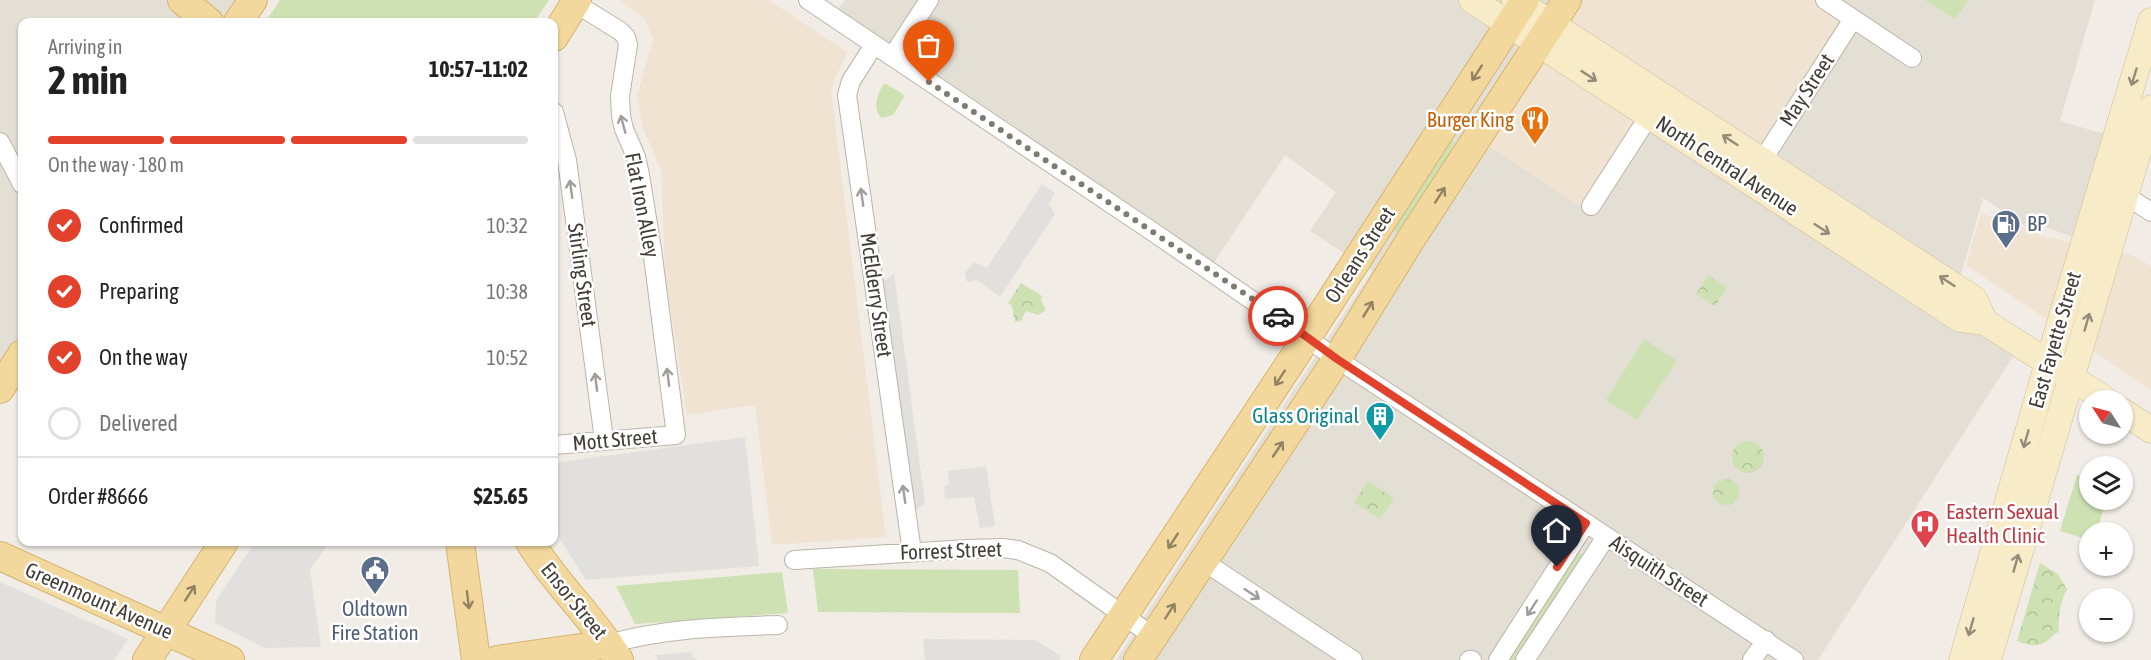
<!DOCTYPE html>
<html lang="en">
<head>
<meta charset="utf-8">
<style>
	body { margin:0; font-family:"Asap Condensed",sans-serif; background:#f2f2f2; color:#222; height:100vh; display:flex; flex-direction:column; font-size:22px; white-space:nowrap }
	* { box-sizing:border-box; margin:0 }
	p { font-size:20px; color:#767676 }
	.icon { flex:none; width:33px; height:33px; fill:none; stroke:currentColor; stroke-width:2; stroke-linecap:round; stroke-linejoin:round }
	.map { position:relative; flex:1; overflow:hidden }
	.side { position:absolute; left:18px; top:18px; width:540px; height:528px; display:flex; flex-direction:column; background:#fff; border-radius:12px; box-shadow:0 2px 4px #0004 }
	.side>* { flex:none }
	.needle { width:39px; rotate:306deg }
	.tools { position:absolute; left:2079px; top:390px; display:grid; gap:12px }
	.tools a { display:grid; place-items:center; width:54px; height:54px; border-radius:50%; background:#fff; box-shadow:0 2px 4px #0004; font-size:30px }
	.pin { position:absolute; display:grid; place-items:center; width:51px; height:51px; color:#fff; margin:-62px -26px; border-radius:50% 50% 50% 0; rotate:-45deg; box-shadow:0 0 6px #0007 }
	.pin .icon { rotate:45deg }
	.courier { position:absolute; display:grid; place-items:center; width:60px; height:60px; margin:-30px; border:4px solid #e2422c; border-radius:50%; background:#fff; color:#222; box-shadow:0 2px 8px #0007 }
	.overview em { font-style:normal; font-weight:700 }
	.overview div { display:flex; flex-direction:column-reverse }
	.overview { display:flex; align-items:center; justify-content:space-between; height:102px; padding:0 30px }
	h1 { font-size:39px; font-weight:700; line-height:45px }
	.bar { display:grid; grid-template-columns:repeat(4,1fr); gap:9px 6px; align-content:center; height:72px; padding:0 30px }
	.bar i { height:8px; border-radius:4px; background:#e0e0e0 }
	.bar .on { background:#e2422c }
	.bar p { grid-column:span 4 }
	.line { display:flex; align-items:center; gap:15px; padding:0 30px; border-top:2px solid #e0e0e0 }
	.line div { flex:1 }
	ol { padding:0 30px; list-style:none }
	li { display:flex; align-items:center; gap:18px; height:66px }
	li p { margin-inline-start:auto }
	li .icon { padding:6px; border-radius:50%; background:#e2422c; color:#fff; stroke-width:4 }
	li:last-child { color:#767676 }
	li i { width:33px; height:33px; border:3px solid #e0e0e0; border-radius:50% }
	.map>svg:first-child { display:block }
	.residential { fill:#e4dfd4 }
	.commercial { fill:#f1e3d2 }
	.green { fill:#cde1b2 }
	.park { fill:url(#park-crowns) }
	.parking { fill:#e2e0dd }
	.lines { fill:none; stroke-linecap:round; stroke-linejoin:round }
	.minor-casing { stroke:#bbb4a9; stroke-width:20 }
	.secondary-casing { stroke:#ccbd9a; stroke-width:27 }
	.primary-casing { stroke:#d5b46f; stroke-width:30 }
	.minor { stroke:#fff; stroke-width:18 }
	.secondary { stroke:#f8ebc8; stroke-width:26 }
	.primary { stroke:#f3d89d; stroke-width:28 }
	.oneway { stroke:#928364 }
	.oneway2 { stroke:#948b78 }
	.oneway3 { stroke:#a09e9a }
	.done { stroke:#7f7b74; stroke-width:6; stroke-dasharray:0 10.8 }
	.route { stroke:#e2422c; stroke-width:8 }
	.labels { text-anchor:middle; stroke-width:5; stroke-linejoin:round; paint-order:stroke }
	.street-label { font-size:21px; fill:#423d36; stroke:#fff }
	.food-label { font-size:21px; fill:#c56008; stroke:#fff; text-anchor:end }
	.service-label { font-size:21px; fill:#4e5e75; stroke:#fff; text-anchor:start }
	.culture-label { font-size:21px; fill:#0d838f; stroke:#fff; text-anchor:end }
	.health-label { font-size:21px; fill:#be3a42; stroke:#fff; text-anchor:start }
</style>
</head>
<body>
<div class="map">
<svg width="2151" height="660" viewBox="0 0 2151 660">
	<defs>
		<pattern id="park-crowns" width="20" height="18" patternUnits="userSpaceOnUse" patternTransform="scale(1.5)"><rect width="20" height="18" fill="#cde1b2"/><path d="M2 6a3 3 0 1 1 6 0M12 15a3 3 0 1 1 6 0" fill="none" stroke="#b1c29a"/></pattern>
	</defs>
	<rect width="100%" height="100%" fill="#f1ede6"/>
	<!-- residential -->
	<path class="residential" d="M 0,0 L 253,0 L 238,22 L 22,22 L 22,353 L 0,388 Z
		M 845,0 L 1549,0 L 1533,25 L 1658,108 L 1824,0 L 2095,0 L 2060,121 L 2128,141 L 2096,246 L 2043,226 L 2038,234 L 1983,198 L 1954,299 L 2021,344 L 1818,660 L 1116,660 L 1372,271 L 1310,231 L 1336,192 L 1285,155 L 1211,267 L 835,14 Z"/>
	<!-- commercial -->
	<path class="commercial" d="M 619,0 L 769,0 L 847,52 L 831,89 L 886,537 L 772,545 L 755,405 L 687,415 L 665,274 L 661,170 L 643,128 L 637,96 L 653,39 L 645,19 Z
		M 1549,0 L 1824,0 L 1854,19 L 1757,171 L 1658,108 L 1590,212 L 1476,138 L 1533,25 Z
		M 1981,213 L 2028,229 L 2038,235 L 2132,255 L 2151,266 L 2151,390 L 1966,265 Z"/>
	<!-- green -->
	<path class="green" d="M 280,0 L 549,0 L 534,22 L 265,22 Z
		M 1925,0 L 1968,0 L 1955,19 Z
		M 886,84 L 903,94 L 904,97 L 893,115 L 882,118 C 872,109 877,95 883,85 Z
		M 1449,138 L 1454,142 L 1439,175 L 1400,234 L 1395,231 L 1401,214 Z
		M 1644,339 L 1677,361 L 1637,420 L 1606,400 Z
		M 2077,475 L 2089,479 L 2090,500 L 2106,500 L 2097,532 L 2090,532 L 2089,540 L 2060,531 Z
		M 1577,551 L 1582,555 L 1583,558 L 1516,660 L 1506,660 Z
		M 813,569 L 1018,570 L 1020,613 L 818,612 Z
		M 782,572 L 788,613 L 635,624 L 616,586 Z"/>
	<!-- park -->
	<path class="park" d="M 1708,275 L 1727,287 L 1715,306 L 1696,294 Z
		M 1021,283 L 1042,296 L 1041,300 L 1046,310 L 1038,315 L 1026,311 L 1021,321 L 1015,322 L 1012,306 L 1008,303 Z
		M1732 457a16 16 0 1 1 32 0a16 16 0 1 1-32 0Z
		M1713 492a13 13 0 1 1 26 0a13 13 0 1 1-26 0Z
		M 1368,481 L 1394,498 L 1380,519 L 1354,502 Z
		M 2040,563 L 2058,574 L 2067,589 C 2060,603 2058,616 2059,632 C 2053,634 2052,638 2047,641 C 2037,648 2027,645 2017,641 Z"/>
	<!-- parking -->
	<path class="parking" d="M 1042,184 L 1055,193 L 1049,204 L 1055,214 L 1000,297 L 977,280 L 967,282 L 965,273 L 974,262 L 987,268 Z
		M 894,273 L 925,503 L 913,513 L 881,278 L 886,280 Z
		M 745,437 L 759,566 L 586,580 L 554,530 L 554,463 Z
		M 986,466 L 995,526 L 980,528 L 974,497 L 945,499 L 944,486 L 949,484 L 948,471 Z
		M 255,542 L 330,542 L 310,569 L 321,647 L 265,648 L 215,623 L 216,601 Z
		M 0,582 L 128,639 L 114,660 L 0,660 Z
		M 923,639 L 1036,640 L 1061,656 L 1059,660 L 925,660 Z
		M 691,652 L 694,658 L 698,660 L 658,660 L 654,655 Z"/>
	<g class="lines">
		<!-- minor casing -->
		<g class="minor-casing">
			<path id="minor" d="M 808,0 L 1159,236 L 1337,359 L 1794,660
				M 1825,0 L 1912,58
				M 874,45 L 851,81 L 847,95 L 912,552
				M 892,57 L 929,0
				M 554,112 L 567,160 L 604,440
				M 0,142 L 22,184
				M 1762,161 L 1853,19
				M 2125,195 L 2151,212
				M 1591,206 L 1649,116
				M 554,445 L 676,435 L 652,249 L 640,175 L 636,157 L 624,129 L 621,116 L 620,96 L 628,45 L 626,37 L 620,31 L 575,3
				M 794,560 L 967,549 L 1003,548 L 1018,550 L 1050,563 L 1154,637
				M 1203,561 L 1353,660
				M 609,644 C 664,628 721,627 778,625
				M 1469,660 L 1472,660
				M 1498,660 L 1586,523
				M 1525,660 L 1606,537
				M 1752,660 L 1766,640"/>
		</g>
		<!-- secondary casing -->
		<g class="secondary-casing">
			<path id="secondary" d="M 1472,0 L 1960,319 L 1985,322 L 2106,400
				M 1515,0 L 1974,299 L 1985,322
				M 2122,411 L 2151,430
				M 1962,660 L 2048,363 L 2151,21
				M 1988,660 L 2151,108"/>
		</g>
		<!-- primary casing -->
		<g class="primary-casing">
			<path id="primary" d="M 182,0 L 209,22
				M 238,22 L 253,0
				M 554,37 L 577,0
				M 0,389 L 22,354
				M 460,542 L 476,660
				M 530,542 C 555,584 593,617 619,660
				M 0,556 L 230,660
				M 147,660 L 224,542
				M 497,660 L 609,644
				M 1094,660 L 1298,351 L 1525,0
				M 1138,660 L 1337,359 L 1411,239 L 1567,0"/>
		</g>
		<!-- minor -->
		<use href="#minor" class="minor"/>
		<!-- secondary -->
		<use href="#secondary" class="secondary"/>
		<!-- primary -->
		<use href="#primary" class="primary"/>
	</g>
	<!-- one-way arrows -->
	<defs><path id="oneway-shaft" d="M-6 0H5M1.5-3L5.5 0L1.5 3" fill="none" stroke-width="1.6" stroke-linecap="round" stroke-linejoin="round" transform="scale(1.5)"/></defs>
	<g class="oneway">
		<use href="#oneway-shaft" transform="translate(1477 73) rotate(123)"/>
		<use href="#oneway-shaft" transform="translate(1440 195) rotate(-57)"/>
		<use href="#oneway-shaft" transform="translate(1368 309) rotate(-59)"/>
		<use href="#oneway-shaft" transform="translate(1280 378) rotate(123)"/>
		<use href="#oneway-shaft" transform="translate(1278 449) rotate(-56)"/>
		<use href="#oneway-shaft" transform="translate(1173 541) rotate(123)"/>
		<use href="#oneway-shaft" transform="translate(190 593) rotate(-57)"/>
		<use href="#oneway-shaft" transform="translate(468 600) rotate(83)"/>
		<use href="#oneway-shaft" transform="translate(1170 611) rotate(-57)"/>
	</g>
	<g class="oneway2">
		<use href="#oneway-shaft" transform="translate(1589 76) rotate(33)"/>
		<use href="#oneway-shaft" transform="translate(2134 77) rotate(107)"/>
		<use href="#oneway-shaft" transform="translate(1730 140) rotate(-147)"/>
		<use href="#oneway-shaft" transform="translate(1822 229) rotate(33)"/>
		<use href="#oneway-shaft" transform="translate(1947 281) rotate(-147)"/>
		<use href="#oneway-shaft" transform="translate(2087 322) rotate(-74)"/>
		<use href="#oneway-shaft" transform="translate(2026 439) rotate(106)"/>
		<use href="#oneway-shaft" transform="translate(2016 563) rotate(-74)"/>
		<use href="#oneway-shaft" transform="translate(1971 627) rotate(106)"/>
	</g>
	<g class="oneway3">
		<use href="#oneway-shaft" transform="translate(623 124) rotate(-105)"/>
		<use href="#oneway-shaft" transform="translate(571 189) rotate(-98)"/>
		<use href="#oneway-shaft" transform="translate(862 197) rotate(-98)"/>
		<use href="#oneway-shaft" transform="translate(668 377) rotate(-97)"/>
		<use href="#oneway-shaft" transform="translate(596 382) rotate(-97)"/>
		<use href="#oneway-shaft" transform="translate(904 494) rotate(-98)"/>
		<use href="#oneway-shaft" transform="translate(1252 594) rotate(33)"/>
		<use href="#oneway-shaft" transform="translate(1532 608) rotate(123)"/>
	</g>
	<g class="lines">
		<!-- done -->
		<path class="done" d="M 929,82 L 1278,316"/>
		<!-- route -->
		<path class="route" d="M 1278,316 L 1337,359 L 1586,523 L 1557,567"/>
	</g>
	<!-- icons -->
	<defs>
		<g id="restaurant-pin" transform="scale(1.5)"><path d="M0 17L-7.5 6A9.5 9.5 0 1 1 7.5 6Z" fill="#e8710a" stroke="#fff"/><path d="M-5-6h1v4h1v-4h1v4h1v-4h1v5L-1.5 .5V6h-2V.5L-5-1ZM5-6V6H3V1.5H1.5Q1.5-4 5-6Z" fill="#fff"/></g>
		<g id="fuel-pin" transform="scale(1.5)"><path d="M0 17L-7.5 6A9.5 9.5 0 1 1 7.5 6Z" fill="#5c6f8a" stroke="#fff"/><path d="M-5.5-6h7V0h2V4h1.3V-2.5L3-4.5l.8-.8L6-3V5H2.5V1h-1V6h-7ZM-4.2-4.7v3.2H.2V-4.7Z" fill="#fff"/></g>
		<g id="building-pin" transform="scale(1.5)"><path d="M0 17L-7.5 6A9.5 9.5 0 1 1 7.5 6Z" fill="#0f9aa8" stroke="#fff"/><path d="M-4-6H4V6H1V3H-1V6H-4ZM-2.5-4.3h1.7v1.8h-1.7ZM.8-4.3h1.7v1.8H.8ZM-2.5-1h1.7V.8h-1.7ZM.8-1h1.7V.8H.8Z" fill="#fff"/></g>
		<g id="hospital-pin" transform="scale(1.5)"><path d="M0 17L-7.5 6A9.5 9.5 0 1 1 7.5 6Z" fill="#e0444e" stroke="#fff"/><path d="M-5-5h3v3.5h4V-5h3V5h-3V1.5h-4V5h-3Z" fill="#fff"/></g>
		<g id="civic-pin" transform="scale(1.5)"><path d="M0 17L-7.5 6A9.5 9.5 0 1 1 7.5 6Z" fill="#5c6f8a" stroke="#fff"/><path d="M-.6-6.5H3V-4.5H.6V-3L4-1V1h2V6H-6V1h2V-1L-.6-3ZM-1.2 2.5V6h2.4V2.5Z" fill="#fff"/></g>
	</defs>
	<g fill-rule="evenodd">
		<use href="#restaurant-pin" x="1535" y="120"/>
		<use href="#fuel-pin" x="2006" y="224"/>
		<use href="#building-pin" x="1380" y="416"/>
		<use href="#hospital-pin" x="1925" y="524"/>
		<use href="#civic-pin" x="375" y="570"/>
	</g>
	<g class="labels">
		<!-- street labels -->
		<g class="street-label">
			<text transform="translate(1807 90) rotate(-57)" y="7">May Street</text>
			<text transform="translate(1727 166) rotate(33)" y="7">North Central Avenue</text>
			<text transform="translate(642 205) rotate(79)" y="7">Flat Iron Alley</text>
			<text transform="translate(1360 255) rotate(-57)" y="7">Orleans Street</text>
			<text transform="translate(582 275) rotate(82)" y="7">Stirling Street</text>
			<text transform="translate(876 295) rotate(82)" y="7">McElderry Street</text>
			<text transform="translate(2055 340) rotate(-74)" y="7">East Fayette Street</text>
			<text transform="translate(615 440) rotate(-5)" y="7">Mott Street</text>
			<text transform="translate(951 551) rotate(-2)" y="7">Forrest Street</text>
			<text transform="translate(1659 571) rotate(33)" y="7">Aisquith Street</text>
			<text transform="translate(99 601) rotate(24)" y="7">Greenmount Avenue</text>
			<text transform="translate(574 601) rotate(51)" y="7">Ensor Street</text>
		</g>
		<!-- food labels -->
		<g class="food-label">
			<text x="1514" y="127">Burger King</text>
		</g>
		<!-- service labels -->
		<g class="service-label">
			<text x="2027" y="231">BP</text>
			<text x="375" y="616" text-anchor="middle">Oldtown<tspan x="375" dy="24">Fire Station</tspan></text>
		</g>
		<!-- culture labels -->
		<g class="culture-label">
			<text x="1359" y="423">Glass Original</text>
		</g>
		<!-- health labels -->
		<g class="health-label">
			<text x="1946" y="519">Eastern Sexual<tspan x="1946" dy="24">Health Clinic</tspan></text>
		</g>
	</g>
</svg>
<div class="tools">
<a><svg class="needle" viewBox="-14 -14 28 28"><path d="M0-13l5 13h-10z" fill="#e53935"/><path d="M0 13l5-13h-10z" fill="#767676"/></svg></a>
<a><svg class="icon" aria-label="layers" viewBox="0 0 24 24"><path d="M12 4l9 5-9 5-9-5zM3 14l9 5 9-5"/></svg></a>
<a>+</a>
<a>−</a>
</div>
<div class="pin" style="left:929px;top:82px;background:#ea580c"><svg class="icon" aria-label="bag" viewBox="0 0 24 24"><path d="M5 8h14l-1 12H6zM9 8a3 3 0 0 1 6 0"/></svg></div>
<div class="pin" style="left:1557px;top:567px;background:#1f2937"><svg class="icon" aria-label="home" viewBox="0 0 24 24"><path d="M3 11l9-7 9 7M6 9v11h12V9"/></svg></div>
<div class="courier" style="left:1278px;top:316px"><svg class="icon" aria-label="car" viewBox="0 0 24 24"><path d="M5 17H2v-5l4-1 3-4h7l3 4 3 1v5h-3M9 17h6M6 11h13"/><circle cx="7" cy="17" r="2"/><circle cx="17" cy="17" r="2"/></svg></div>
<section class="side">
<div class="overview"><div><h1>2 min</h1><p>Arriving in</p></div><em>10:57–11:02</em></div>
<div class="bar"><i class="on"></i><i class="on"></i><i class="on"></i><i></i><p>On the way · 180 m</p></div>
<ol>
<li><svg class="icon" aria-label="check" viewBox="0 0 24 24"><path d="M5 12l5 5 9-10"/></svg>Confirmed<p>10:32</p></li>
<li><svg class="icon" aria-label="check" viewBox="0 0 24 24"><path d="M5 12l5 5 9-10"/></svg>Preparing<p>10:38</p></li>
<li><svg class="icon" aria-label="check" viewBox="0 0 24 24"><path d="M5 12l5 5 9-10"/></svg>On the way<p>10:52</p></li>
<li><i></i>Delivered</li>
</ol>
<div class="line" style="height:78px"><div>Order #8666</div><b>$25.65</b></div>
</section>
</div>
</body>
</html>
